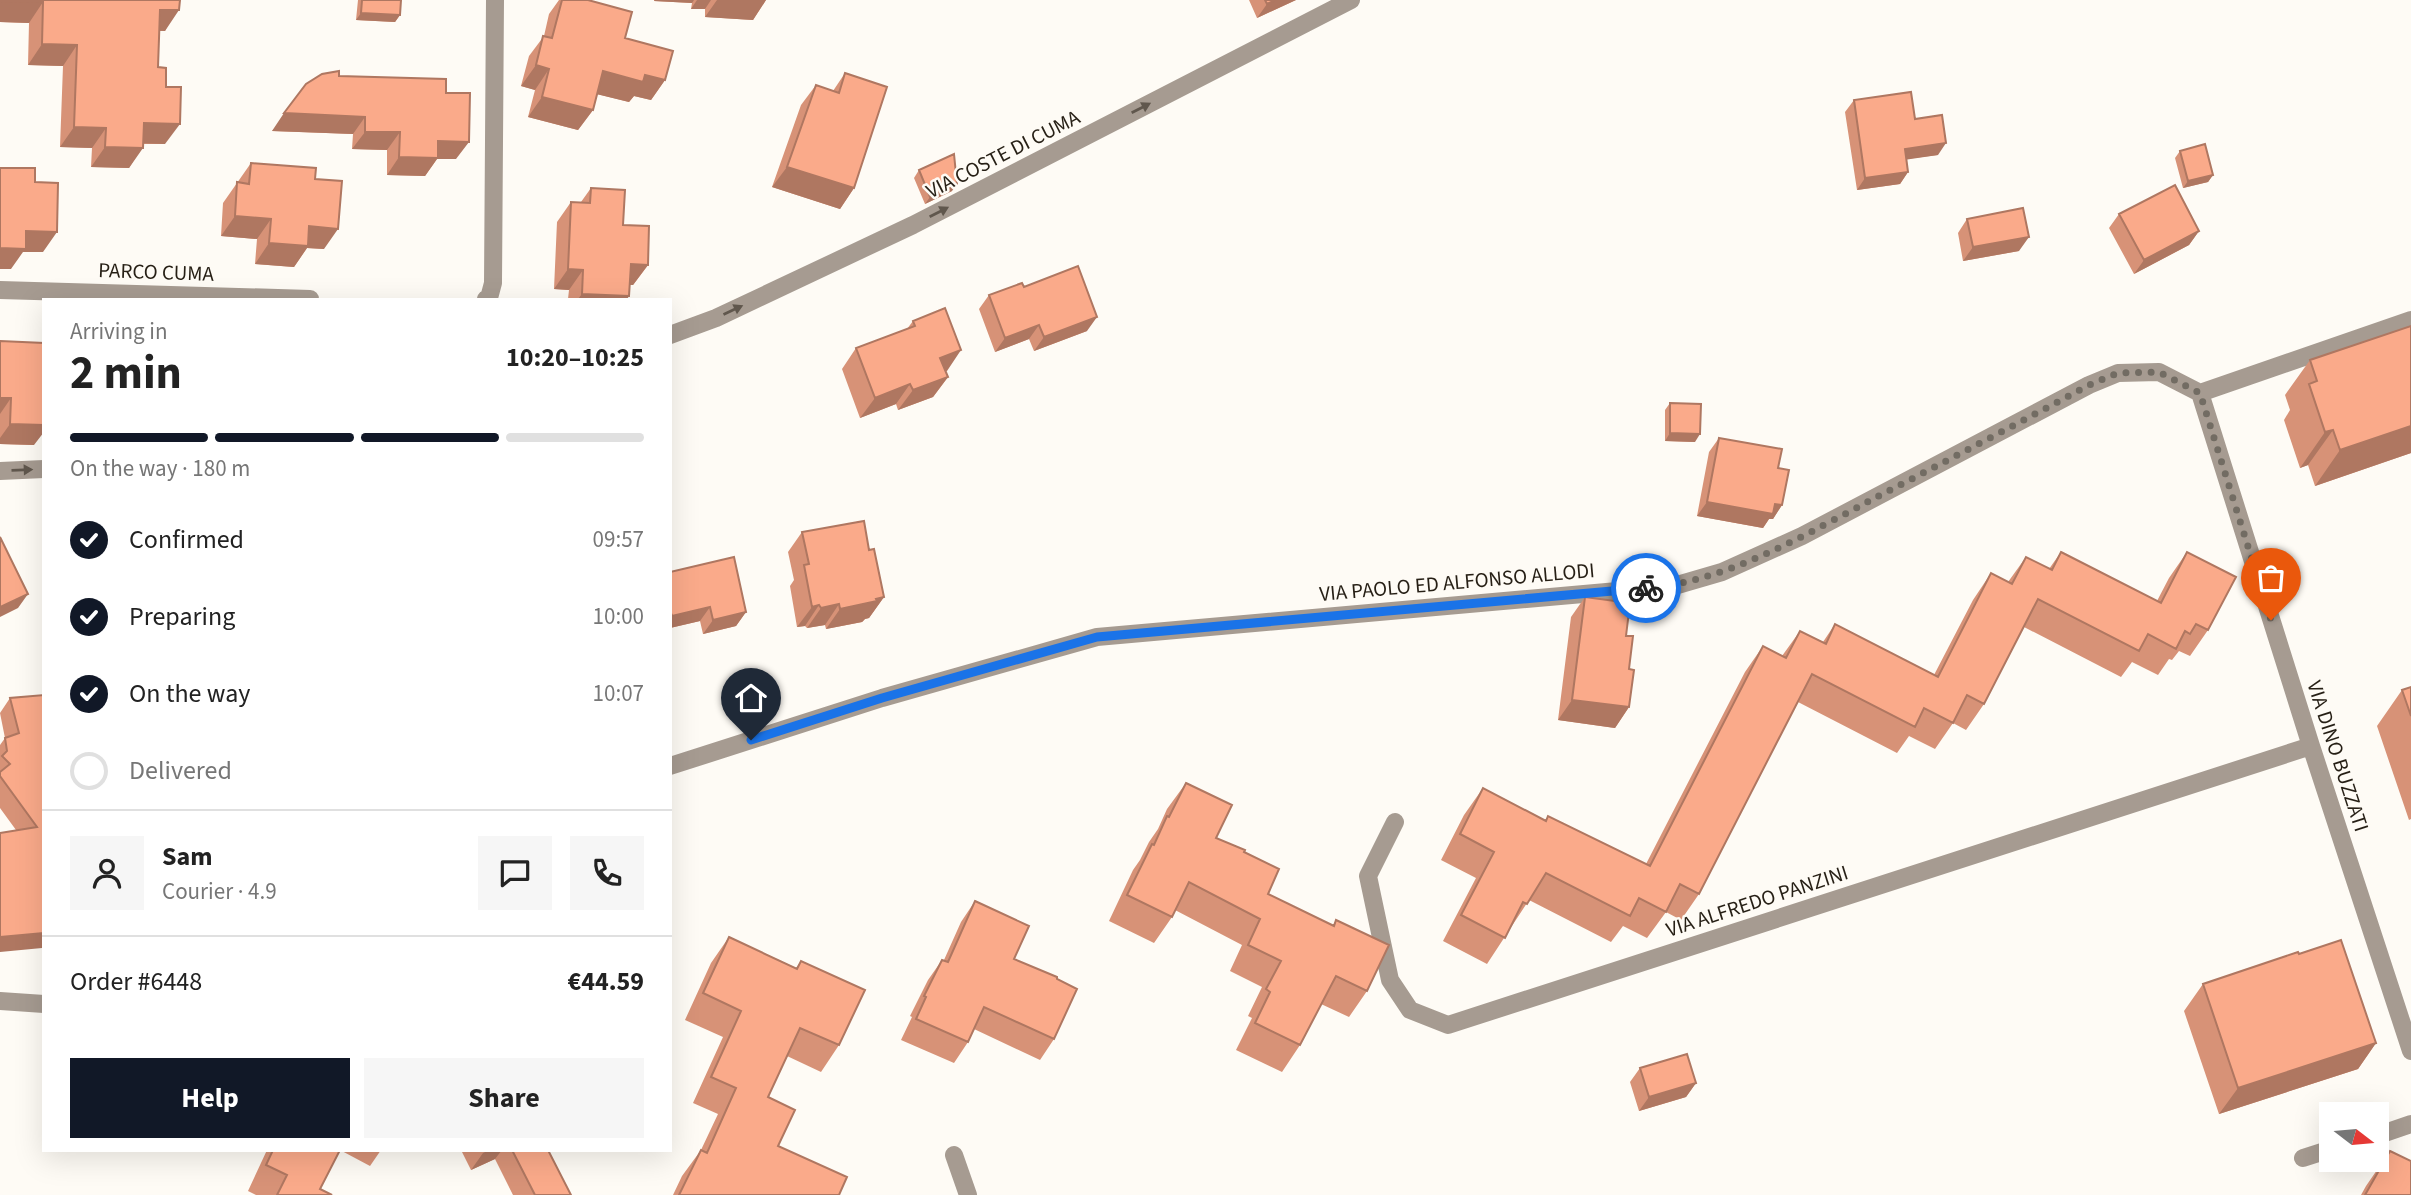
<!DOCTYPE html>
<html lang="en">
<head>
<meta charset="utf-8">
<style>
	body { margin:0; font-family:"Source Sans 3",sans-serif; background:#f6f6f6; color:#222; height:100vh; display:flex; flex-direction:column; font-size:26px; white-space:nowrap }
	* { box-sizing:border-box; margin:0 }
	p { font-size:23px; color:#767676 }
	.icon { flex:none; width:38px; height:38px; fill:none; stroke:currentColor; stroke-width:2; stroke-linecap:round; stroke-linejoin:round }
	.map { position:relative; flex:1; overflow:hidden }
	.side { position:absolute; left:42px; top:298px; width:630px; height:854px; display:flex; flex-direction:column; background:#fff; border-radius:0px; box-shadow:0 7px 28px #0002 }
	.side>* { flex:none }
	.needle { width:46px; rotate:106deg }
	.controls { position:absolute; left:2319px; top:1102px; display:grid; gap:14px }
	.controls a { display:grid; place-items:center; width:70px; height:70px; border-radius:0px; background:#fff; box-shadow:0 7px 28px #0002; font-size:35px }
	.pin { position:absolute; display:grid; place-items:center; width:60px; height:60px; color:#fff; margin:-72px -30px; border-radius:50% 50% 50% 0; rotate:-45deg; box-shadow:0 0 7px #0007 }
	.pin .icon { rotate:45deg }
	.courier { position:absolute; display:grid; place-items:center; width:70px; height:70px; margin:-35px; border:5px solid #1a73e8; border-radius:50%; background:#fff; color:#222; box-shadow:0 2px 9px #0007 }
	.head em { font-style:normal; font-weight:700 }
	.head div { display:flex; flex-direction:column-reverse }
	.head { display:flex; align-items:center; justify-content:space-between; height:119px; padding:0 28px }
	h1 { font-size:46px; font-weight:700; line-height:52px }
	.bar { display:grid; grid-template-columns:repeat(4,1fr); gap:10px 7px; align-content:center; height:84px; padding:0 28px }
	.bar i { height:9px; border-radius:5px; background:#e0e0e0 }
	.bar .active { background:#111827 }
	.bar p { grid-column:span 4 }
	.line { display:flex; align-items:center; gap:18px; padding:0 28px; border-top:2px solid #e0e0e0 }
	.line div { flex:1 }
	.round { display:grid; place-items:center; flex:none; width:74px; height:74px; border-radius:0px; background:#f6f6f6 }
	ol { padding:0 28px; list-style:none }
	li { display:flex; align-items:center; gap:21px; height:77px }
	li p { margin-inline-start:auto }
	li .icon { padding:7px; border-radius:50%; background:#111827; color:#fff; stroke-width:4 }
	li:last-child { color:#767676 }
	li i { width:38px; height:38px; border:4px solid #e0e0e0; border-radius:50% }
	.action { display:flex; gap:14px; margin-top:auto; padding:14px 28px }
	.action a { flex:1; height:80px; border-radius:0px; background:#111827; color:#fff; font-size:28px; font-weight:700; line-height:80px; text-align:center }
	.action a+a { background:#f6f6f6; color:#222 }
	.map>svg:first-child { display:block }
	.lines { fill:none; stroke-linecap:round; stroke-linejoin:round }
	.minor { stroke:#a69b91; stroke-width:18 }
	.wall { fill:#d79277 }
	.shaded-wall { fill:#af7761 }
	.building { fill:#faaa8a; stroke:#af7761; stroke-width:2 }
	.oneway { fill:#60574d }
	.done { stroke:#726c63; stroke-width:7; stroke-dasharray:0 12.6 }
	.route { stroke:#1a73e8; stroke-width:9 }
	.labels { text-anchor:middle; stroke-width:5; stroke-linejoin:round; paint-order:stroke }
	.street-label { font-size:21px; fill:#261f15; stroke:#fefbf5 }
</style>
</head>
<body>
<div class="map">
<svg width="2411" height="1195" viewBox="0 0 2411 1195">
	<rect width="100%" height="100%" fill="#fefbf5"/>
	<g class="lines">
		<!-- minor -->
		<path class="minor" d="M 0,290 L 310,299
			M 486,299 L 489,298 L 493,283 L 495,0
			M 670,335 L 716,318 L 913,225 L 1351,0
			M 2200,393 L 2311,746 L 2411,1051
			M 0,471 L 44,469
			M 670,766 L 882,698 L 1097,637 L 1674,586 L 1722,572 L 1802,536 L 2089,385 L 2118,373 L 2159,372 L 2200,393 L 2411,320
			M 1395,822 L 1368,876 L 1390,980 L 1410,1010 L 1448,1025 L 2311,746
			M 0,1001 L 44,1004
			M 2376,1136 L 2411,1124
			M 954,1155 L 968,1195
			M 2303,1158 L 2331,1149"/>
	</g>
	<!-- wall -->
	<path class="wall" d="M 0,0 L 180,0 L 165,31 L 159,31 L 158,67 L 165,144 L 144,144 L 129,168 L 91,167 L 92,148 L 60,147 L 63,66 L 28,65 L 29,23 L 0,22 Z
		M 358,0 L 401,0 L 400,15 L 395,22 L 356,20 Z
		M 559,0 L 588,0 L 665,80 L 651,100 L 634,96 L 629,102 L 597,94 L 593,110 L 578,130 L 528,117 L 535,90 L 521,86 L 529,56 L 544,36 L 549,14 Z
		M 654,0 L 766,0 L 753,20 L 705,17 L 705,9 L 691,9 L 692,3 L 654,1 Z
		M 1249,0 L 1296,0 L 1257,18 Z
		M 845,73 L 854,188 L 840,209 L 772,187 L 801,105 L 816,85 L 833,91 Z
		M 339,76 L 446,93 L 456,159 L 437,159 L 425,176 L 387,175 L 387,150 L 352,149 L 353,134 L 272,131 Z
		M 1854,100 L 1915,119 L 1938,155 L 1906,159 L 1908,172 L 1900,184 L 1857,190 L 1845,112 Z
		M 2180,151 L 2213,175 L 2208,182 L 2183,188 L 2175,158 Z
		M 251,163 L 315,179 L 324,249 L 307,248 L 294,267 L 255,264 L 257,239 L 221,236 L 223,203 Z
		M 919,170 L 952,191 L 925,204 L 914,178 Z
		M 591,188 L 623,225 L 648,265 L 633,285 L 630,285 L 629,296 L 627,299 L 568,299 L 569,290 L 554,289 L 557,222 L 571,202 L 581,202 Z
		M 2119,214 L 2199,231 L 2189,245 L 2134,274 L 2109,228 Z
		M 1967,219 L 2019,251 L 1963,261 L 1958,233 Z
		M 1024,287 L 1087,331 L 1034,351 L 1029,339 L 995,352 L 979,309 L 989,295 Z
		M 913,321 L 947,371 L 945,371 L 948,377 L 933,397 L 898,410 L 896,404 L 860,418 L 842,369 L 856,348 L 907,329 Z
		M 0,341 L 34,445 L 0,444 Z
		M 2310,360 L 2411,453 L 2315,486 L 2308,465 L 2300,468 L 2284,420 L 2290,410 L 2285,395 Z
		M 1670,403 L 1695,442 L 1665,441 L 1665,410 Z
		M 1719,438 L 1778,468 L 1782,505 L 1773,519 L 1769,519 L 1763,528 L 1697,516 L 1709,452 Z
		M 802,532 L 869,550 L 884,597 L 869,618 L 865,619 L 862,622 L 826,629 L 825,625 L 807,628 L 805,626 L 797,627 L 790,586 L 794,580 L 788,552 Z
		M 2061,552 L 2157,601 L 2169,578 L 2187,552 L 2208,630 L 2190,656 L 2179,651 L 2172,660 L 2169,659 L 2158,675 L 2132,662 L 2121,677 L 2024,627 L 1984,704 L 1966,730 L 1953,723 L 1935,749 L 1909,736 L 1897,753 L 1798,702 L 1699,894 L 1681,920 L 1666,912 L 1647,938 L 1623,926 L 1611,942 L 1529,900 L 1487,964 L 1443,941 L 1476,878 L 1441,860 L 1464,815 L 1483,788 L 1545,821 L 1548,816 L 1646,864 L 1745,672 L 1763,646 L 1782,656 L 1800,631 L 1823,642 L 1835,624 L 1934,675 L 1973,600 L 1991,573 L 2008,582 L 2026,557 L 2049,569 Z
		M 670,572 L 746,612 L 736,626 L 703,634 L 700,621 L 670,628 Z
		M 1585,597 L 1626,636 L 1629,707 L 1615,728 L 1558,720 L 1571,617 Z
		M 2411,687 L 2411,819 L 2409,820 L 2377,726 L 2402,690 Z
		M 44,695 L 44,959 L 42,948 L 16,830 L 0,808 L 0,745 L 5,738 L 0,713 L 10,698 Z
		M 1186,783 L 1216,838 L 1244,852 L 1268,894 L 1333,925 L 1336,920 L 1367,991 L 1349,1017 L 1321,1004 L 1300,1045 L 1282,1072 L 1236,1050 L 1252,1018 L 1248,1016 L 1262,987 L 1230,971 L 1242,945 L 1175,910 L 1172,917 L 1154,943 L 1109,921 L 1133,870 L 1140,860 L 1149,842 L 1158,829 L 1167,809 Z
		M 975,901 L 1014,959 L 1054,1039 L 1040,1060 L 974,1029 L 968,1042 L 954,1063 L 901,1040 L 912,1017 L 910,1016 L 928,980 L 942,960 L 944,960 L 961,922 Z
		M 729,937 L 796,968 L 801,961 L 839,1045 L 821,1072 L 787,1056 L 768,1097 L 778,1146 L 839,1195 L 673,1195 L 682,1176 L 701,1150 L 718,1114 L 693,1103 L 723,1037 L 685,1020 L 711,963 Z
		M 2203,984 L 2376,1043 L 2358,1069 L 2219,1114 L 2184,1011 Z
		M 1640,1068 L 1696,1083 L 1686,1097 L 1639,1111 L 1630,1082 Z
		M 267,1150 L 381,1150 L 370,1166 L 340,1150 L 320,1189 L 332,1195 L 256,1195 L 248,1191 Z
		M 461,1150 L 548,1150 L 571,1195 L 513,1195 L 495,1159 L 471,1170 Z
		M 2390,1151 L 2411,1195 L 2361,1195 L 2366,1186 Z"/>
	<!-- shaded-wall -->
	<path class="shaded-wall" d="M 655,0 L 694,0 L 692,3 L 654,1 Z
		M 697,0 L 711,0 L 705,9 L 691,9 Z
		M 717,0 L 766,0 L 753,20 L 705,17 Z
		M 1275,0 L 1296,0 L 1257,18 L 1267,4 Z
		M 0,1 L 43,2 L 29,23 L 0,22 Z
		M 160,10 L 179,10 L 165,31 L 146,30 Z
		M 361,13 L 400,15 L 395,22 L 356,20 Z
		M 42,44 L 77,45 L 63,66 L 28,65 Z
		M 536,65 L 549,69 L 535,90 L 521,86 Z
		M 603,71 L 645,75 L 665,80 L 651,100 L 634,96 L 629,102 L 588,92 Z
		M 542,97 L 593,110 L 578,130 L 528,117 Z
		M 284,113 L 365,117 L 353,134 L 272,131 Z
		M 144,123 L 180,124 L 165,144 L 130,143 Z
		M 74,127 L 106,128 L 92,148 L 60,147 Z
		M 365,132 L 400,132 L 387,150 L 352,149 Z
		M 438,141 L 469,142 L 456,159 L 437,159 L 425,176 L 387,175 L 399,157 Z
		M 1946,143 L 1938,155 L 1897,161 L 1905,149 Z
		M 105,147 L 143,148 L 129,168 L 91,167 Z
		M 787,167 L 854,188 L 840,209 L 772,187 Z
		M 1908,172 L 1900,184 L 1857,190 L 1865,178 Z
		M 2213,175 L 2208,182 L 2183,188 L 2188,181 Z
		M 957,184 L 952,191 L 925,204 L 930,197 Z
		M 235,216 L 271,219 L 257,239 L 221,236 Z
		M 309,226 L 338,229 L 324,249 L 307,248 L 294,267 L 255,264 L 269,243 Z
		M 26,231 L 57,232 L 43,252 L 23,252 L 11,269 L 0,269 L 0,248 Z
		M 2199,231 L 2189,245 L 2134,274 L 2144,260 Z
		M 2029,237 L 2019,251 L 1963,261 L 1973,247 Z
		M 631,264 L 648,265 L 633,285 L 617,284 Z
		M 568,269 L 583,270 L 569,290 L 554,289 Z
		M 582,294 L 629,296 L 627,299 L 578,299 Z
		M 1097,317 L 1087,331 L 1034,351 L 1044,337 Z
		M 1039,325 L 1029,339 L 995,352 L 1005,338 Z
		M 961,350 L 947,371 L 926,378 L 940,358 Z
		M 948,377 L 933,397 L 898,410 L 913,390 Z
		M 910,384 L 896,404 L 860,418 L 875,398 Z
		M 0,398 L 11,398 L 0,414 Z
		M 44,414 L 44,432 L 34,445 L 0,444 L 0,438 L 10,424 Z
		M 2411,426 L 2411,453 L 2315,486 L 2340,450 Z
		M 2333,430 L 2308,465 L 2300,468 L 2325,432 Z
		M 1670,433 L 1700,434 L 1695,442 L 1665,441 Z
		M 1707,502 L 1775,504 L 1782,505 L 1773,519 L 1769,519 L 1763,528 L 1697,516 Z
		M 28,594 L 18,608 L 0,617 L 0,607 Z
		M 884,597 L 869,618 L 865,619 L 862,622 L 826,629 L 840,609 Z
		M 839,604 L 825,625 L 807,628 L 821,608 Z
		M 819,605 L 805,626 L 797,627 L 812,607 Z
		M 710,607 L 700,621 L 670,628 L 670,618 L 672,616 Z
		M 746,612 L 736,626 L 703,634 L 713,620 Z
		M 1572,700 L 1629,707 L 1615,728 L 1558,720 Z
		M 44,933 L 44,945 L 42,948 L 0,952 L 0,937 Z
		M 2376,1043 L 2358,1069 L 2219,1114 L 2238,1088 Z
		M 1696,1083 L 1686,1097 L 1639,1111 L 1649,1097 Z
		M 489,1150 L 502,1150 L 495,1159 L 471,1170 L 483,1153 Z"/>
	<!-- building -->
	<path class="building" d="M 0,0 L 180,0 L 179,10 L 160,10 L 158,67 L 166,68 L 166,87 L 181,87 L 180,124 L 144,123 L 143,148 L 105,147 L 106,128 L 74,127 L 77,45 L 42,44 L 43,2 L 0,1 Z
		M 362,0 L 401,0 L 400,15 L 361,13 Z
		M 562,0 L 588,0 L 632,12 L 625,38 L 673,51 L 665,80 L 645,75 L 643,82 L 603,71 L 593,110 L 542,97 L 549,69 L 536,65 L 543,36 L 552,38 Z
		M 1265,0 L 1275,0 L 1267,4 Z
		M 339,71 L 339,76 L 446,79 L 446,93 L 470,93 L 469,142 L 438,141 L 438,158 L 399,157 L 400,132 L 365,132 L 365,117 L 284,113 L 306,84 L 322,74 Z
		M 845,73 L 887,87 L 854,188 L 787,167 L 816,85 L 839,93 Z
		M 1911,92 L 1915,119 L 1942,115 L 1946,143 L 1905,149 L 1908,172 L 1865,178 L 1854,100 Z
		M 2205,144 L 2213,175 L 2188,181 L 2180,151 Z
		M 954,154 L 957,184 L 930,197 L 919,170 Z
		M 251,163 L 316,168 L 315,179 L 342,181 L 338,229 L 309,226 L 308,246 L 269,243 L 271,219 L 235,216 L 237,182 L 249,184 Z
		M 0,168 L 35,168 L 35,182 L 58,183 L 57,232 L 26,231 L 26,249 L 0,248 Z
		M 2175,185 L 2199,231 L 2144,260 L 2119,214 Z
		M 591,188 L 625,190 L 623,225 L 649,226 L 648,265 L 631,264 L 629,296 L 582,294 L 583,270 L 568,269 L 571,202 L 590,203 Z
		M 2023,208 L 2029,237 L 1973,247 L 1967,219 Z
		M 1078,266 L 1097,317 L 1044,337 L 1039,325 L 1005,338 L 989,295 L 1022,283 L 1024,287 Z
		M 945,308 L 961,350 L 940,358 L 948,377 L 913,390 L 910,384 L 875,398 L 856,348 L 915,326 L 913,321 Z
		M 2411,326 L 2411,426 L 2340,450 L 2333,430 L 2325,432 L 2309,384 L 2317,381 L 2310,360 Z
		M 0,341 L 44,343 L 44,425 L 10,424 L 11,398 L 0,398 Z
		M 1670,403 L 1701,404 L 1700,434 L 1670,433 Z
		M 1719,438 L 1782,449 L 1778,468 L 1789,470 L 1782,505 L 1775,504 L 1773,514 L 1707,502 Z
		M 864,521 L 869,550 L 874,549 L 884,597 L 876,599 L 877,601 L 840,609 L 839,604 L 821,608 L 819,605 L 812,607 L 804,565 L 809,564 L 802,532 Z
		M 0,537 L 28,594 L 0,607 Z
		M 2061,552 L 2161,603 L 2187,552 L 2236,577 L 2208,630 L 2196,624 L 2190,634 L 2185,631 L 2176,649 L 2148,634 L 2139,651 L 2038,599 L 1984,704 L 1967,695 L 1953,723 L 1924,708 L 1915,727 L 1812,674 L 1699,894 L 1680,884 L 1666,912 L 1639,898 L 1630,916 L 1546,873 L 1527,904 L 1523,902 L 1505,938 L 1461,915 L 1494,852 L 1460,834 L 1483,788 L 1546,821 L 1548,816 L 1650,866 L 1763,646 L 1786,658 L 1800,631 L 1826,644 L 1835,624 L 1938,677 L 1991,573 L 2012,584 L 2026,557 L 2052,570 Z
		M 734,557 L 746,612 L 713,620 L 710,607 L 672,616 L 670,610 L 670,572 Z
		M 1585,597 L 1630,603 L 1626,636 L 1633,636 L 1629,669 L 1634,670 L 1629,707 L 1572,700 Z
		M 2411,687 L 2411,716 L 2402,690 Z
		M 44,695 L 44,933 L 0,937 L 0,833 L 37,827 L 0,776 L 0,772 L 10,764 L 2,756 L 7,751 L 5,738 L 19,733 L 10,698 Z
		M 1186,783 L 1232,805 L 1216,838 L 1245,850 L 1244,852 L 1279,869 L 1268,894 L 1334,926 L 1336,920 L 1389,945 L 1367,991 L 1336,976 L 1300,1045 L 1255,1023 L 1270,992 L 1266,989 L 1281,961 L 1248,945 L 1260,919 L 1189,882 L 1172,917 L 1127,895 L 1152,844 L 1154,845 L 1167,816 L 1169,817 Z
		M 975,901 L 1029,926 L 1014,959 L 1057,977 L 1057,979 L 1077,989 L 1054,1039 L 984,1007 L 968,1042 L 916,1019 L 926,997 L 924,996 L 942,960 L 948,962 Z
		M 729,937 L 797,969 L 801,961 L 865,990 L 839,1045 L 800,1028 L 768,1097 L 795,1110 L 778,1146 L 847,1177 L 839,1195 L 679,1195 L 701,1150 L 707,1153 L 736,1088 L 711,1077 L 741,1011 L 703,993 Z
		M 2341,940 L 2376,1043 L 2238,1088 L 2203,984 L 2298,952 L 2299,954 Z
		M 1687,1054 L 1696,1083 L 1649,1097 L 1640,1068 Z
		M 273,1150 L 340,1150 L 320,1189 L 332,1195 L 277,1195 L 287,1175 L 266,1165 Z
		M 512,1150 L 548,1150 L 571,1195 L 535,1195 Z
		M 2390,1151 L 2411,1161 L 2411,1195 L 2365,1195 Z"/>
	<!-- one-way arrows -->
	<defs><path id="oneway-solid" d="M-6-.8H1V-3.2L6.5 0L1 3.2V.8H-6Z" transform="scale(1.75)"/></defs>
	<g class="oneway">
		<use href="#oneway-solid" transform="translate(1141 108) rotate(-27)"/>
		<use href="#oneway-solid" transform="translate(939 212) rotate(-27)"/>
		<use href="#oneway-solid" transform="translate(733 310) rotate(-25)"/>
		<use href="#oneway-solid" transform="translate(22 470) rotate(-2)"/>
	</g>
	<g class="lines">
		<!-- done -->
		<path class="done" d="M 1646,588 C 1727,582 1806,534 1877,497 C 1948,460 2019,423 2089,385 L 2118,373 L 2159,372 L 2200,393 L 2271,620"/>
		<!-- route -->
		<path class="route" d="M 751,740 L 882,698 L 1097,637 L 1646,588"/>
	</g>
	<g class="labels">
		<!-- street labels -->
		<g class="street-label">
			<text transform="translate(1003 154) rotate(-27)" y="7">VIA COSTE DI CUMA</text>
			<text transform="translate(156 272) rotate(2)" y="7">PARCO CUMA</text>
			<text transform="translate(1457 582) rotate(-5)" y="7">VIA PAOLO ED ALFONSO ALLODI</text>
			<text transform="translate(2338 756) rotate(72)" y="7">VIA DINO BUZZATI</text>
			<text transform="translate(1757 901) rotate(-18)" y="7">VIA ALFREDO PANZINI</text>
		</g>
	</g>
</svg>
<div class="controls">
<a><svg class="needle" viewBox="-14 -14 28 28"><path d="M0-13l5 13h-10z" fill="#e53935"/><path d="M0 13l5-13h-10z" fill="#767676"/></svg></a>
</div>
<div class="pin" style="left:2271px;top:620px;background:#ea580c"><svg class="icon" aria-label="bag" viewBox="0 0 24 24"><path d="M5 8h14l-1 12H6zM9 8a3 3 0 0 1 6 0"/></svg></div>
<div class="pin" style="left:751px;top:740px;background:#1f2937"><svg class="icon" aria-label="home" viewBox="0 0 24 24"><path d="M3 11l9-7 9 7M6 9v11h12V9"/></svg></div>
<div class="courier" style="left:1646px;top:588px"><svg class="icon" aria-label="bike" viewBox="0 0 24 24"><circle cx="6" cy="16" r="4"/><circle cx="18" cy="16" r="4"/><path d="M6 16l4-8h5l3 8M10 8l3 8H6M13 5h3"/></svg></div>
<section class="side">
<div class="head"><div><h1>2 min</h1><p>Arriving in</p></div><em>10:20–10:25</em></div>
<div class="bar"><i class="active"></i><i class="active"></i><i class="active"></i><i></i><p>On the way · 180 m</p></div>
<ol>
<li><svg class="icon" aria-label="check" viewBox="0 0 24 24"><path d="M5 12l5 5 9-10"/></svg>Confirmed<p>09:57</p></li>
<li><svg class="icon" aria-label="check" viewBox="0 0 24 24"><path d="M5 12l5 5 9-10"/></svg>Preparing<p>10:00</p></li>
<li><svg class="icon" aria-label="check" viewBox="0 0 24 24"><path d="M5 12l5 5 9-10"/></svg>On the way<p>10:07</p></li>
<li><i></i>Delivered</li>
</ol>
<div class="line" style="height:126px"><a class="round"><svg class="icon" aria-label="person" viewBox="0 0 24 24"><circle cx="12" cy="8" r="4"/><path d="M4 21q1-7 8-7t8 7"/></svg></a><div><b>Sam</b><p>Courier · 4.9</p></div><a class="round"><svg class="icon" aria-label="chat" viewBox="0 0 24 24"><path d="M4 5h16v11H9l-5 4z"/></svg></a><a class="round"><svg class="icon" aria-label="phone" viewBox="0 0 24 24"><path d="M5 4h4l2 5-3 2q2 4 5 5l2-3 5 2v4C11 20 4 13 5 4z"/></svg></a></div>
<div class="line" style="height:91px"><div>Order #6448</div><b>€44.59</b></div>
<div class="action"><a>Help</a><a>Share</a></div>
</section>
</div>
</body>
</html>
